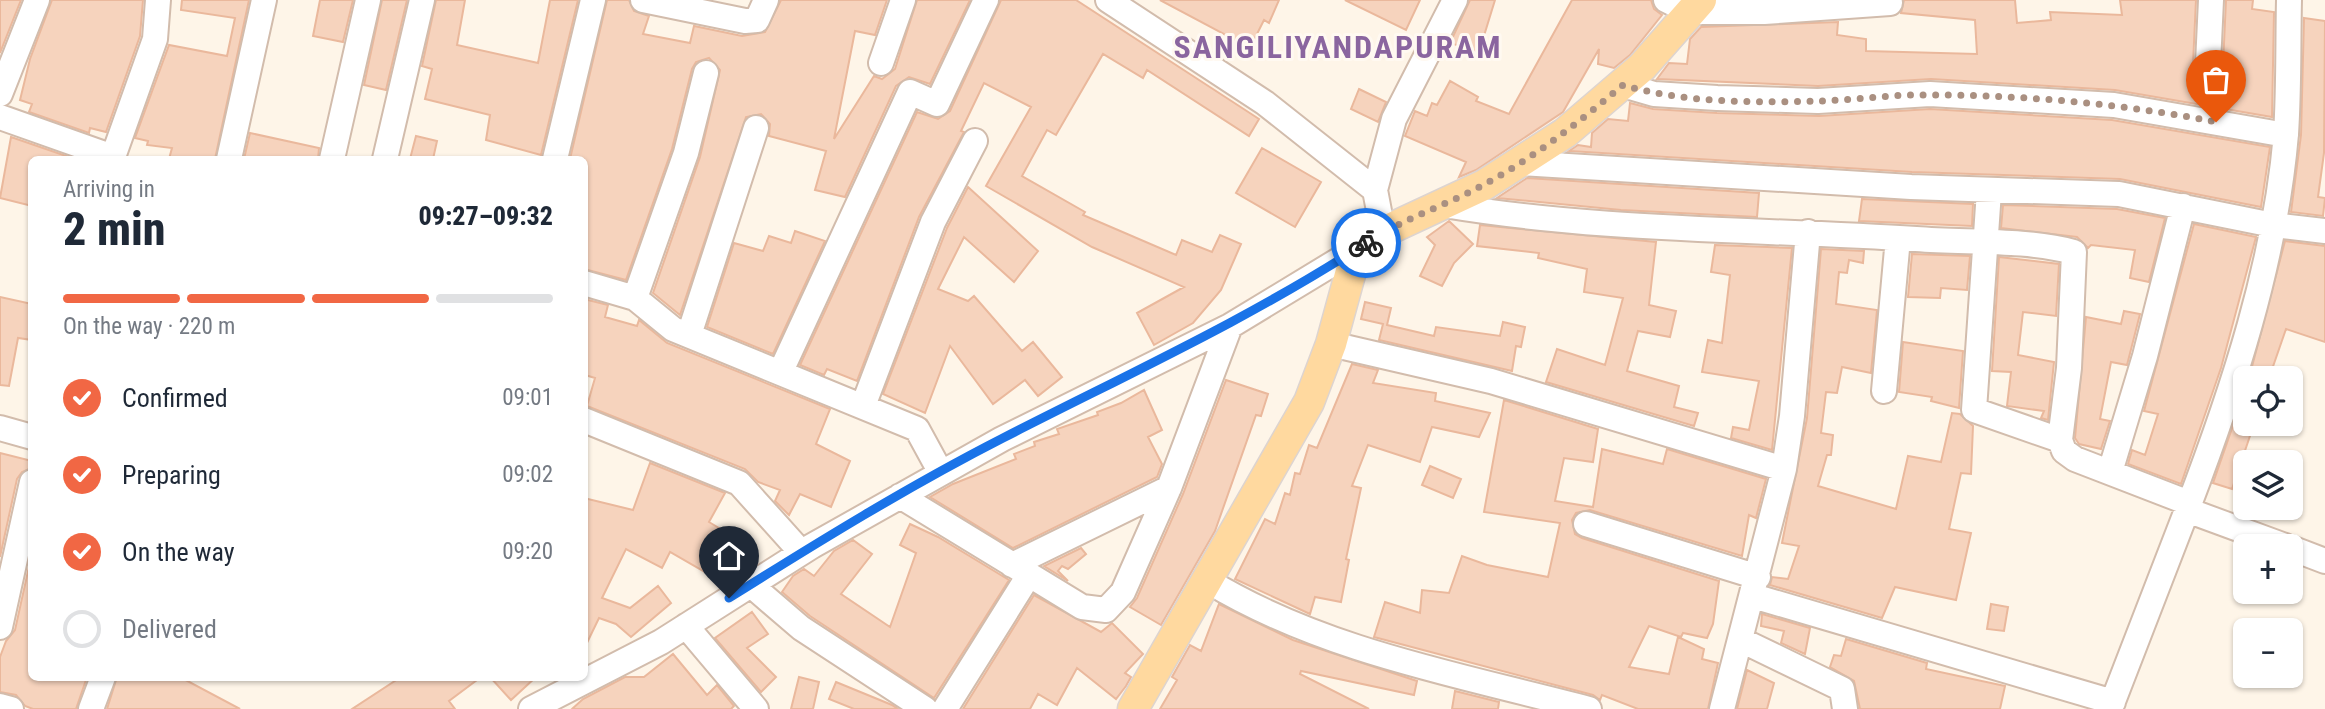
<!DOCTYPE html>
<html lang="en">
<head>
<meta charset="utf-8">
<style>
	body { margin:0; font-family:"Roboto Condensed",sans-serif; background:#f6f6f7; color:#1f2937; height:100vh; display:flex; flex-direction:column; font-size:26px; white-space:nowrap }
	* { box-sizing:border-box; margin:0 }
	p { font-size:23px; color:#747a83 }
	.icon { flex:none; width:38px; height:38px; fill:none; stroke:currentColor; stroke-width:2; stroke-linecap:round; stroke-linejoin:round }
	.map { position:relative; flex:1; overflow:hidden }
	.details { position:absolute; left:28px; top:156px; width:560px; height:525px; display:flex; flex-direction:column; background:#fff; border-radius:10px; box-shadow:0 2px 5px #0004 }
	.details>* { flex:none }
	.tools { position:absolute; left:2233px; top:366px; display:grid; gap:14px }
	.tools a { display:grid; place-items:center; width:70px; height:70px; border-radius:10px; background:#fff; box-shadow:0 2px 5px #0004; font-size:35px }
	.pin { position:absolute; display:grid; place-items:center; width:60px; height:60px; color:#fff; margin:-72px -30px; border-radius:50% 50% 50% 0; rotate:-45deg; box-shadow:0 0 7px #0007 }
	.pin .icon { rotate:45deg }
	.courier { position:absolute; display:grid; place-items:center; width:70px; height:70px; margin:-35px; border:5px solid #1a73e8; border-radius:50%; background:#fff; color:#222; box-shadow:0 2px 9px #0007 }
	.headline em { font-style:normal; font-weight:800 }
	.headline div { display:flex; flex-direction:column-reverse }
	.headline { display:flex; align-items:center; justify-content:space-between; height:119px; padding:0 35px }
	h1 { font-size:46px; font-weight:800; line-height:52px }
	.bar { display:grid; grid-template-columns:repeat(4,1fr); gap:10px 7px; align-content:center; height:84px; padding:0 35px }
	.bar i { height:9px; border-radius:5px; background:#e0e1e3 }
	.bar .on { background:#f16744 }
	.bar p { grid-column:span 4 }
	ol { padding:0 35px; list-style:none }
	li { display:flex; align-items:center; gap:21px; height:77px }
	li p { margin-inline-start:auto }
	li .icon { padding:7px; border-radius:50%; background:#f16744; color:#fff; stroke-width:4 }
	li:last-child { color:#747a83 }
	li i { width:38px; height:38px; border:4px solid #e0e1e3; border-radius:50% }
	.map>svg:first-child { display:block }
	.building { fill:#f6d3bd; stroke:#eab89c; stroke-width:2 }
	.lines { fill:none; stroke-linecap:round; stroke-linejoin:round }
	.minor-casing { stroke:#d2bcac; stroke-width:28 }
	.major-casing { stroke:#ddd4d0; stroke-width:33 }
	.minor { stroke:#fff; stroke-width:24 }
	.major { stroke:#ffd99f; stroke-width:30 }
	.done { stroke:#aa9081; stroke-width:7; stroke-dasharray:0 12.6 }
	.route { stroke:#1a73e8; stroke-width:9 }
	.labels { text-anchor:middle; stroke-width:6; stroke-linejoin:round; paint-order:stroke }
	.district-label { font-size:32px; font-weight:bold; letter-spacing:2px; fill:#8a659f; stroke:#fff9f1 }
</style>
</head>
<body>
<div class="map">
<svg width="2325" height="709" viewBox="0 0 2325 709">
	<rect width="100%" height="100%" fill="#fef5e8"/>
	<!-- building -->
	<path class="building" d="M 0,0 L 21,0 L 0,53 Z
		M 52,0 L 143,0 L 140,36 L 106,132 L 90,128 L 89,133 L 29,112 L 32,104 L 20,100 L 30,59 Z
		M 182,0 L 249,0 L 215,159 L 169,159 L 172,148 L 147,145 L 148,141 L 135,138 L 169,45 L 227,56 L 235,18 L 181,10 Z
		M 320,0 L 353,0 L 343,42 L 313,36 Z
		M 382,0 L 407,0 L 386,90 L 364,85 Z
		M 436,0 L 465,0 L 457,45 L 538,63 L 550,0 L 578,0 L 541,155 L 486,140 L 490,115 L 425,99 L 432,69 L 422,66 Z
		M 607,0 L 629,0 L 634,11 L 649,16 L 643,34 L 690,43 L 694,26 L 742,36 L 765,32 L 781,0 L 887,0 L 875,35 L 855,31 L 834,139 L 874,76 L 882,79 L 895,69 L 917,0 L 970,0 L 930,84 L 909,77 L 896,86 L 845,197 L 815,190 L 826,151 L 769,136 L 770,124 L 761,114 L 746,117 L 680,315 L 653,293 L 700,157 L 720,70 L 709,58 L 696,62 L 692,69 L 672,149 L 626,280 L 584,269 L 584,159 L 570,159 Z
		M 1001,0 L 1076,0 L 1259,119 L 1249,136 L 1147,70 L 1143,78 L 1103,54 L 1056,135 L 1047,130 L 1022,176 L 1085,212 L 1083,215 L 1176,255 L 1182,240 L 1212,252 L 1220,235 L 1241,244 L 1221,290 L 1193,323 L 1154,345 L 1137,313 L 1184,287 L 1092,247 L 986,186 L 1031,107 L 984,83 L 961,131 L 964,132 L 919,217 L 857,381 L 827,369 L 824,375 L 800,365 L 917,112 L 938,119 L 950,111 Z
		M 1160,0 L 1279,0 L 1269,23 L 1264,20 L 1250,48 Z
		M 1345,0 L 1420,0 L 1406,30 Z
		M 1470,0 L 1495,0 L 1479,52 L 1450,43 Z
		M 1572,0 L 1651,0 L 1654,9 L 1662,15 L 1630,55 L 1614,68 L 1598,64 L 1599,49 L 1563,112 L 1476,170 L 1459,177 L 1466,162 L 1405,136 L 1415,111 L 1427,116 L 1432,103 L 1437,105 L 1450,81 L 1478,97 L 1476,101 L 1509,114 Z
		M 1904,0 L 2015,0 L 2017,23 L 2051,20 L 2050,12 L 2122,15 L 2120,0 L 2196,0 L 2193,64 L 2199,76 L 2208,79 L 2220,73 L 2223,65 L 2226,0 L 2253,0 L 2252,9 L 2274,12 L 2272,117 L 2115,90 L 1931,79 L 1818,86 L 1657,79 L 1669,63 L 1687,64 L 1690,39 L 1701,27 L 1838,22 L 1837,35 L 1866,39 L 1866,51 L 1977,54 L 1975,20 L 1901,13 Z
		M 2304,18 L 2325,21 L 2324,153 L 2318,197 L 2325,198 L 2323,216 L 2291,212 L 2301,135 Z
		M 1359,89 L 1386,102 L 1378,122 L 1351,109 Z
		M 1630,103 L 1653,109 L 1717,113 L 1819,116 L 1930,109 L 2112,120 L 2270,147 L 2261,207 L 2120,179 L 1912,172 L 1569,151 L 1578,145 L 1591,147 L 1592,133 L 1608,119 L 1628,121 Z
		M 250,133 L 319,148 L 318,159 L 244,159 Z
		M 416,136 L 437,141 L 433,159 L 410,159 Z
		M 11,137 L 75,159 L 32,159 L 32,206 L 0,198 Z
		M 1262,148 L 1321,182 L 1295,227 L 1236,193 Z
		M 1527,178 L 1759,193 L 1757,217 L 1621,210 L 1497,198 Z
		M 968,187 L 1038,251 L 1014,282 L 964,237 L 938,289 L 968,301 L 974,296 L 1022,351 L 1033,342 L 1062,377 L 1038,396 L 1025,380 L 993,404 L 950,346 L 925,413 L 883,394 L 947,228 Z
		M 1862,199 L 1973,204 L 1972,226 L 1859,221 Z
		M 2003,205 L 2117,209 L 2165,218 L 2149,282 L 2130,278 L 2135,250 L 2091,245 L 2088,248 L 2077,237 L 2001,228 Z
		M 1449,221 L 1473,244 L 1454,263 L 1442,286 L 1420,276 L 1435,245 L 1427,237 Z
		M 2194,224 L 2256,237 L 2221,368 L 2181,484 L 2128,464 L 2132,450 L 2145,455 L 2158,414 L 2144,411 Z
		M 1480,225 L 1656,242 L 1649,305 L 1676,311 L 1670,337 L 1638,331 L 1627,371 L 1679,386 L 1674,407 L 1698,413 L 1694,426 L 1546,382 L 1557,349 L 1605,365 L 1623,298 L 1584,292 L 1587,269 L 1538,258 L 1539,253 L 1477,246 Z
		M 795,231 L 825,241 L 773,354 L 707,327 L 734,243 L 763,251 L 769,236 L 791,243 Z
		M 2285,241 L 2325,246 L 2325,342 L 2286,329 L 2269,378 L 2249,378 Z
		M 1715,245 L 1792,248 L 1772,450 L 1731,438 L 1733,427 L 1749,430 L 1759,381 L 1702,372 L 1708,340 L 1722,343 L 1730,275 L 1711,272 Z
		M 1821,249 L 1864,251 L 1863,263 L 1849,260 L 1847,273 L 1839,272 L 1836,304 L 1877,310 L 1871,373 L 1842,367 L 1837,393 L 1826,392 L 1821,433 L 1833,435 L 1831,455 L 1827,455 L 1818,486 L 1896,509 L 1908,456 L 1941,462 L 1952,413 L 1960,414 L 1973,426 L 1971,474 L 1961,473 L 1949,529 L 1971,533 L 1956,600 L 1895,587 L 1882,618 L 1770,585 L 1772,577 L 1788,579 L 1799,546 L 1782,543 L 1807,418 Z
		M 1912,254 L 1970,256 L 1967,290 L 1941,288 L 1940,298 L 1908,297 Z
		M 1999,257 L 2059,264 L 2056,316 L 2023,312 L 2018,355 L 2054,362 L 2048,420 L 2041,418 L 2044,411 L 2007,406 L 2011,372 L 1992,371 Z
		M 0,297 L 32,304 L 32,340 L 18,338 L 9,386 L 0,385 Z
		M 584,299 L 608,305 L 605,317 L 637,326 L 639,320 L 667,343 L 830,409 L 816,444 L 850,461 L 831,507 L 800,494 L 789,515 L 775,501 L 780,490 L 758,482 L 745,469 L 587,406 L 595,378 L 585,375 Z
		M 1365,302 L 1391,308 L 1387,325 L 1434,336 L 1436,327 L 1500,336 L 1503,322 L 1525,327 L 1521,347 L 1516,346 L 1512,371 L 1379,340 L 1383,324 L 1361,319 Z
		M 2124,311 L 2140,314 L 2127,365 L 2111,362 L 2100,419 L 2110,421 L 2101,449 L 2079,444 L 2075,438 L 2086,317 L 2121,324 Z
		M 1903,342 L 1963,351 L 1959,408 L 1931,401 L 1932,397 L 1899,392 Z
		M 1352,364 L 1378,370 L 1373,383 L 1436,393 L 1435,401 L 1490,413 L 1479,437 L 1432,427 L 1420,462 L 1368,445 L 1352,486 L 1361,488 L 1346,559 L 1349,560 L 1341,602 L 1315,597 L 1310,614 L 1235,579 L 1265,519 L 1275,524 L 1285,493 L 1290,495 L 1295,473 L 1300,474 L 1309,445 L 1317,448 Z
		M 1226,380 L 1268,394 L 1261,416 L 1256,415 L 1215,531 L 1161,625 L 1130,607 L 1137,598 L 1183,494 Z
		M 1144,390 L 1162,430 L 1148,437 L 1162,464 L 1157,477 L 1013,548 L 930,497 L 953,484 L 1016,459 L 1014,454 L 1035,446 L 1034,442 L 1059,434 L 1057,429 L 1098,415 L 1097,412 L 1121,403 Z
		M 2245,391 L 2245,424 L 2254,424 L 2232,489 L 2213,483 Z
		M 1504,400 L 1598,429 L 1593,462 L 1564,458 L 1555,501 L 1593,507 L 1602,449 L 1663,464 L 1667,449 L 1766,479 L 1756,518 L 1749,515 L 1742,556 L 1590,510 L 1576,513 L 1572,520 L 1575,534 L 1582,538 L 1719,581 L 1713,624 L 1707,638 L 1683,633 L 1681,637 L 1649,626 L 1629,667 L 1669,674 L 1678,637 L 1704,649 L 1702,659 L 1718,663 L 1708,709 L 1638,709 L 1602,695 L 1600,700 L 1593,695 L 1374,637 L 1385,602 L 1420,613 L 1422,590 L 1449,593 L 1462,556 L 1487,565 L 1548,577 L 1560,523 L 1484,512 Z
		M 0,453 L 32,461 L 32,468 L 22,472 L 17,479 L 0,557 Z
		M 650,463 L 725,493 L 709,522 L 724,531 L 712,554 L 719,563 L 712,576 L 670,552 L 662,568 L 626,549 L 602,598 L 630,608 L 658,586 L 671,603 L 631,637 L 616,624 L 599,618 L 584,649 L 584,498 L 633,510 Z
		M 1430,466 L 1461,479 L 1453,498 L 1422,485 Z
		M 910,524 L 938,537 L 1009,580 L 934,698 L 810,616 L 782,592 L 793,576 L 804,569 L 814,576 L 834,551 L 853,540 L 872,554 L 841,594 L 890,627 L 916,553 L 900,545 Z
		M 1081,548 L 1086,554 L 1068,569 L 1062,566 L 1058,571 L 1068,581 L 1044,566 Z
		M 32,553 L 32,677 L 87,677 L 76,709 L 33,709 L 25,706 L 16,695 L 0,692 L 0,657 L 6,641 L 15,630 Z
		M 1034,595 L 1101,632 L 1112,623 L 1143,654 L 1125,673 L 1131,677 L 1126,686 L 1116,699 L 1077,668 L 1057,705 L 1038,694 L 1030,709 L 963,709 Z
		M 1219,604 L 1293,640 L 1417,681 L 1414,695 L 1301,671 L 1300,674 L 1369,709 L 1160,709 L 1177,680 L 1172,677 L 1190,645 L 1201,651 Z
		M 1991,604 L 2008,607 L 2004,631 L 1987,629 Z
		M 752,612 L 768,634 L 747,648 L 776,677 L 761,692 L 715,638 Z
		M 1762,614 L 1810,628 L 1805,654 L 1781,643 L 1784,631 L 1761,626 Z
		M 1846,639 L 1927,663 L 1926,669 L 2005,686 L 2000,709 L 1860,709 L 1854,681 L 1830,667 L 1834,655 L 1841,656 Z
		M 673,654 L 707,695 L 717,685 L 734,706 L 731,709 L 572,709 L 583,699 L 625,677 L 644,677 Z
		M 1747,670 L 1774,683 L 1767,709 L 1737,709 Z
		M 117,677 L 180,677 L 240,709 L 107,709 Z
		M 401,677 L 481,677 L 449,701 L 455,709 L 352,709 Z
		M 490,677 L 536,677 L 511,700 Z
		M 799,677 L 819,682 L 813,709 L 791,709 Z
		M 836,682 L 892,705 L 898,709 L 854,709 L 829,699 Z
		M 1455,691 L 1499,702 L 1498,709 L 1452,709 Z"/>
	<g class="lines">
		<!-- minor casing -->
		<g class="minor-casing">
			<path id="minor" d="M 643,0 L 745,21 L 757,20 L 766,0
				M 1108,0 L 1265,103 L 1375,190 L 1383,232
				M 1666,0 L 1690,12 L 1764,12 L 1890,3
				M 881,63 L 903,0
				M 2208,64 L 2211,0
				M 1623,85 L 1654,94 L 1717,98 L 1818,101 L 1930,94 L 2114,105 L 2286,135
				M 0,94 L 37,0
				M 0,117 L 113,157 L 155,39 L 158,0
				M 229,159 L 264,0
				M 332,159 L 368,0
				M 385,159 L 422,0
				M 555,159 L 593,0
				M 1521,163 L 1911,187 L 2119,194 L 2273,225 L 2325,231
				M 1375,190 L 1394,119 L 1455,0
				M 1989,191 L 1974,410 L 2060,440
				M 1444,205 C 1599,231 1759,229 1916,239 C 1968,243 2024,239 2074,252 L 2069,368 L 2060,440 L 2064,451 L 2075,459 L 2189,503
				M 584,283 L 635,298 L 673,329 L 917,429 L 941,473
				M 635,298 L 686,153 L 706,73
				M 689,335 L 756,128
				M 1331,344 L 1491,381 L 1784,469
				M 781,371 L 910,92 L 937,104 L 986,0
				M 1884,391 L 1898,238
				M 863,406 L 933,222 L 975,141
				M 584,420 L 739,483 L 801,552
				M 0,428 L 32,437
				M 2110,472 L 2145,356 L 2183,206
				M 900,496 L 1082,607 L 1106,610 L 1123,592 L 1169,488 L 1230,326
				M 2187,510 C 2233,390 2275,263 2286,134 C 2289,89 2288,44 2289,0
				M 1586,524 L 1758,577
				M 2291,548 L 2325,561
				M 1012,565 L 1169,488
				M 1208,581 C 1323,651 1460,675 1589,709
				M 751,585 L 801,628 L 925,709
				M 1753,596 L 2113,702
				M 686,626 L 756,709
				M 0,627 L 32,482
				M 1741,640 L 1842,689 L 1845,709
				M 0,706 L 11,709
				M 91,709 L 103,677
				M 531,709 L 661,642 L 812,546 L 1002,439 L 1230,326 L 1357,249
				M 945,709 L 1029,575
				M 1722,709 L 1784,469 L 1792,416 L 1808,232
				M 2110,709 L 2187,510 L 2285,546"/>
		</g>
		<!-- major casing -->
		<g class="major-casing">
			<path id="major" d="M 1133,709 L 1309,402 L 1331,344 L 1357,249 L 1383,232 L 1484,185 L 1565,133 L 1642,67 L 1701,0"/>
		</g>
		<!-- minor -->
		<use href="#minor" class="minor"/>
		<!-- major -->
		<use href="#major" class="major"/>
	</g>
	<g class="lines">
		<!-- done -->
		<path class="done" d="M 1366,243 C 1402,219 1445,206 1483,185 C 1534,158 1579,122 1623,85 C 1684,103 1755,103 1819,101 C 1856,100 1893,94 1930,95 C 2026,95 2123,104 2216,122"/>
		<!-- route -->
		<path class="route" d="M 729,598 C 818,542 909,486 1003,438 C 1126,375 1251,318 1366,243"/>
	</g>
	<g class="labels">
		<!-- district labels -->
		<g class="district-label">
			<text x="1338" y="58">SANGILIYANDAPURAM</text>
		</g>
	</g>
</svg>
<div class="tools">
<a><svg class="icon" aria-label="locate" viewBox="0 0 24 24"><circle cx="12" cy="12" r="6"/><path d="M12 2v4M12 18v4M2 12h4M18 12h4"/></svg></a>
<a><svg class="icon" aria-label="layers" viewBox="0 0 24 24"><path d="M12 4l9 5-9 5-9-5zM3 14l9 5 9-5"/></svg></a>
<a>+</a>
<a>−</a>
</div>
<div class="pin" style="left:2216px;top:122px;background:#ea580c"><svg class="icon" aria-label="bag" viewBox="0 0 24 24"><path d="M5 8h14l-1 12H6zM9 8a3 3 0 0 1 6 0"/></svg></div>
<div class="pin" style="left:729px;top:598px;background:#1f2937"><svg class="icon" aria-label="home" viewBox="0 0 24 24"><path d="M3 11l9-7 9 7M6 9v11h12V9"/></svg></div>
<div class="courier" style="left:1366px;top:243px"><svg class="icon" aria-label="bike" viewBox="0 0 24 24"><circle cx="6" cy="16" r="4"/><circle cx="18" cy="16" r="4"/><path d="M6 16l4-8h5l3 8M10 8l3 8H6M13 5h3"/></svg></div>
<section class="details">
<div class="headline"><div><h1>2 min</h1><p>Arriving in</p></div><em>09:27–09:32</em></div>
<div class="bar"><i class="on"></i><i class="on"></i><i class="on"></i><i></i><p>On the way · 220 m</p></div>
<ol>
<li><svg class="icon" aria-label="check" viewBox="0 0 24 24"><path d="M5 12l5 5 9-10"/></svg>Confirmed<p>09:01</p></li>
<li><svg class="icon" aria-label="check" viewBox="0 0 24 24"><path d="M5 12l5 5 9-10"/></svg>Preparing<p>09:02</p></li>
<li><svg class="icon" aria-label="check" viewBox="0 0 24 24"><path d="M5 12l5 5 9-10"/></svg>On the way<p>09:20</p></li>
<li><i></i>Delivered</li>
</ol>
</section>
</div>
</body>
</html>
